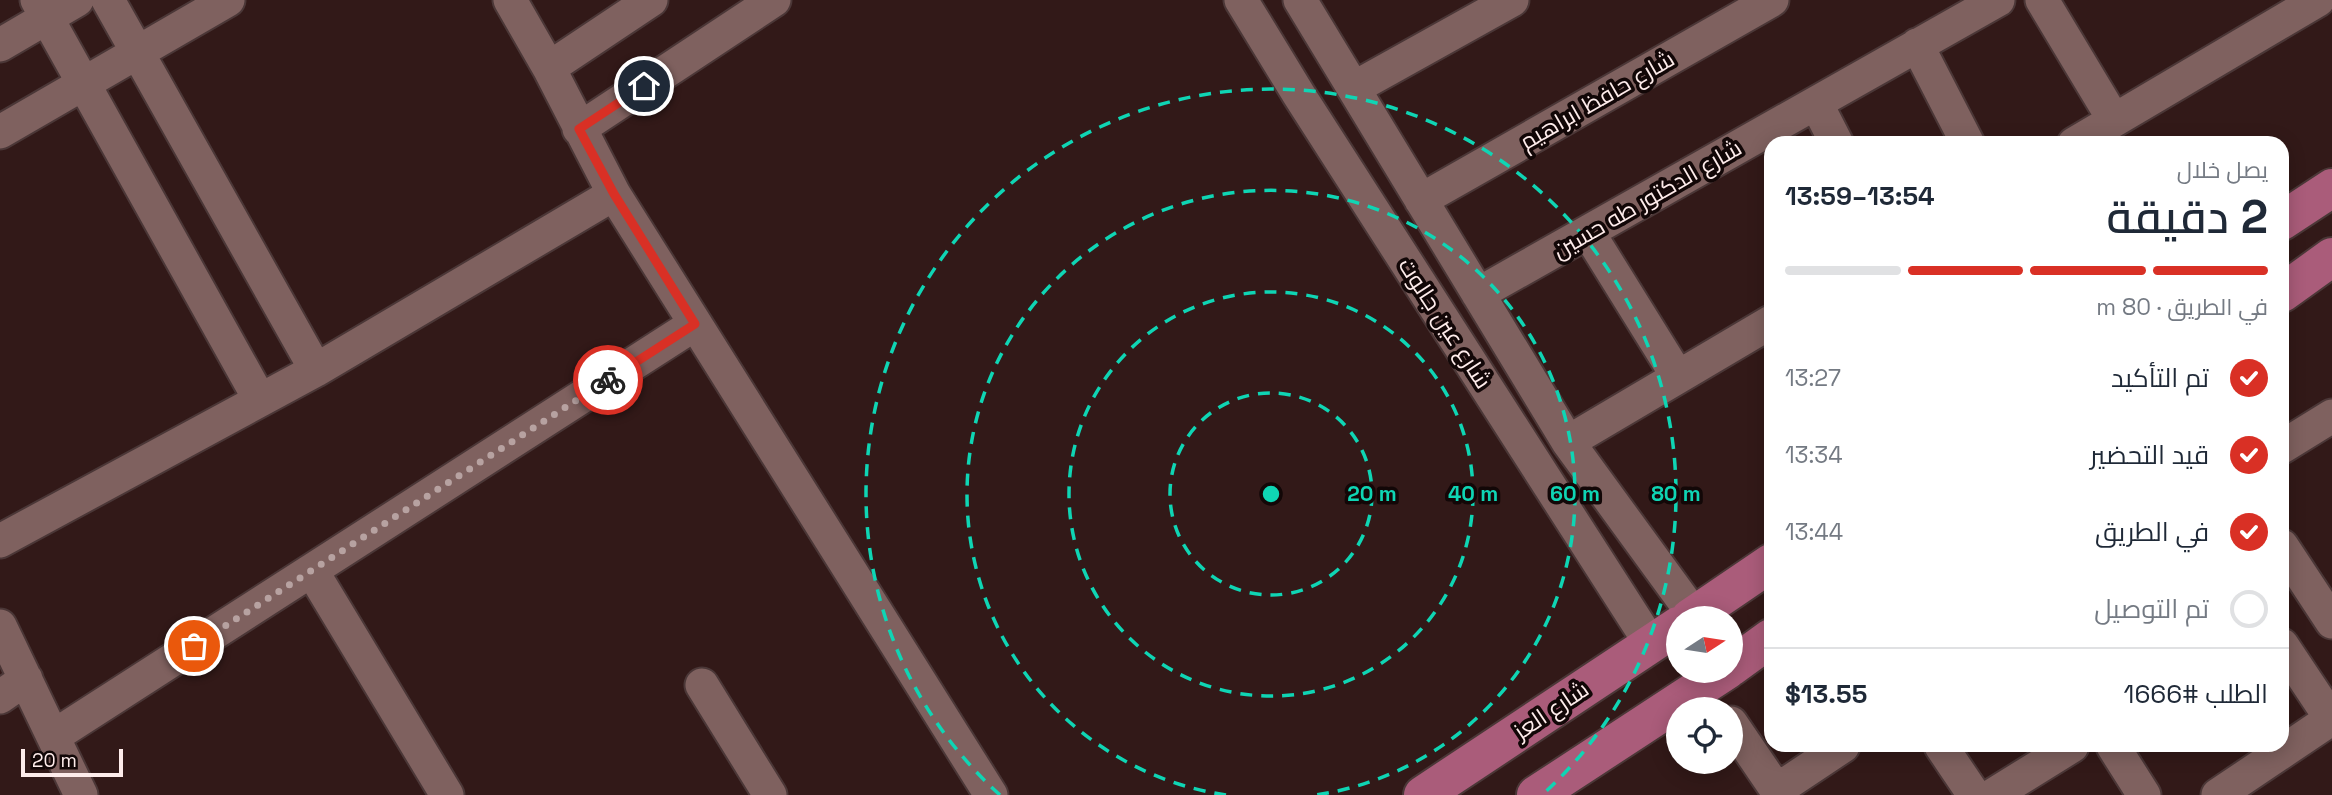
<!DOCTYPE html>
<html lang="ar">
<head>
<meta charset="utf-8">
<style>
	body { margin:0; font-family:"Space Grotesk",Cairo,sans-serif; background:#f6f6f7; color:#1f2937; direction:rtl; height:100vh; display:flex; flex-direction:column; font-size:26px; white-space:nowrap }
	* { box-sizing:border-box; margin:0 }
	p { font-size:23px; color:#747a83 }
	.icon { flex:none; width:38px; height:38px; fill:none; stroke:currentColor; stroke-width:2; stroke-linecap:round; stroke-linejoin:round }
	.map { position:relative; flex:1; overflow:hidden; direction:ltr }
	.drawer { position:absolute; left:1764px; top:136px; width:525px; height:616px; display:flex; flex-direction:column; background:#fff; border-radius:21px; box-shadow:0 4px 18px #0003; direction:rtl }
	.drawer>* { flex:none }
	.needle { width:46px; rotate:78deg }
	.buttons { position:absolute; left:1666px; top:606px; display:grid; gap:14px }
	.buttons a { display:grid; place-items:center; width:77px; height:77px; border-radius:50%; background:#fff; box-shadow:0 4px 18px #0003; font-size:35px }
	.scale { position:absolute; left:21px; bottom:18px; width:102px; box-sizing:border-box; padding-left:7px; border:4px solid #feeceb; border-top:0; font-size:19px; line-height:24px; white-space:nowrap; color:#feeceb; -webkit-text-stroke:5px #120707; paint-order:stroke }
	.pin { position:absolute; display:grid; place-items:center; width:60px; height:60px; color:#fff; margin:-30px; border:4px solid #fff; border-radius:50%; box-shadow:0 2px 7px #0007 }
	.courier { position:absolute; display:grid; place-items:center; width:70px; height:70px; margin:-35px; border:5px solid #d93025; border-radius:50%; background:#fff; color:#222; box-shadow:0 2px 9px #0007 }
	.overview em { font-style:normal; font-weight:600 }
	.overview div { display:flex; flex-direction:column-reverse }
	.overview { display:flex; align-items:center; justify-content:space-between; height:119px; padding:0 21px }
	h1 { font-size:46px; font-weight:600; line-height:52px }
	.bar { display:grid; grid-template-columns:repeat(4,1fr); gap:10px 7px; align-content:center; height:84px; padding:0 21px }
	.bar i { height:9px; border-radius:5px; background:#e0e1e3 }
	.bar .active { background:#d93025 }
	.bar p { grid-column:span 4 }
	.line { display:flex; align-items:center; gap:18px; padding:0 21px; border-top:2px solid #e0e1e3 }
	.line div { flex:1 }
	ol { padding:0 21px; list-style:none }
	li { display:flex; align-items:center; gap:21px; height:77px }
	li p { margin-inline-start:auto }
	li .icon { padding:7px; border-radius:50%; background:#d93025; color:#fff; stroke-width:4 }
	li:last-child { color:#747a83 }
	li i { width:38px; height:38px; border:4px solid #e0e1e3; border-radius:50% }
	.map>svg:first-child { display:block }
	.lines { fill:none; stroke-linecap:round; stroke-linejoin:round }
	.minor-casing { stroke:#4b3737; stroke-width:37 }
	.major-casing { stroke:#4b3737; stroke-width:42 }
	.minor { stroke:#7f615f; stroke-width:33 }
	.major { stroke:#aa5c7a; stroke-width:38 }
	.done { stroke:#b7a2a1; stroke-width:7; stroke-dasharray:0 12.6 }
	.route { stroke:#d93025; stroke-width:9 }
	.ring { fill:none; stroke:#0fd5b4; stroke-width:3.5; stroke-dasharray:12 9 }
	.labels { text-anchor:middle; stroke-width:7; stroke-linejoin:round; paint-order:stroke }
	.street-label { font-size:23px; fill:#feeceb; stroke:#120707 }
	.centre { fill:#0fd5b4; stroke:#120707; stroke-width:3.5 }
	.ring-label { font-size:21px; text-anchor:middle; font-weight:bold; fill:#0fd5b4; stroke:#120707; stroke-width:7; stroke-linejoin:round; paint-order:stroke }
</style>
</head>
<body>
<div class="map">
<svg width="2332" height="795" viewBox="0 0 2332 795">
	<rect width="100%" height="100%" fill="#321918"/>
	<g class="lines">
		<!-- minor casing -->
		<g class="minor-casing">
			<path id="minor" d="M 37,0 L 260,400
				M 108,0 L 316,370
				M 510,0 L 549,68 L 614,194 L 991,795
				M 1241,0 L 1299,95 L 1651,644
				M 1300,0 L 1568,442 L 1694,615
				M 2042,0 L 2114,120
				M 0,45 L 77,0
				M 1917,45 L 1968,144
				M 549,68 L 651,0
				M 1354,88 L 1512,0
				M 1816,103 L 1837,144
				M 579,129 L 774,0
				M 0,132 L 228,0
				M 2074,144 L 2318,0
				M 1421,200 L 1772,0
				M 1588,232 L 1678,377
				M 1478,294 L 1998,0
				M 1568,442 L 1771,322
				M 2282,447 L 2332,416
				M 0,541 L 316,370 L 614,194
				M 2282,546 L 2332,622
				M 312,571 L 447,795
				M 0,626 L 81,795
				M 2282,645 L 2332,720
				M 702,685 L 770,795
				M 0,697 L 26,679
				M 1731,723 L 1780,795
				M 54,736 L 695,324
				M 1941,746 L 1974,795
				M 2113,746 L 2144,795
				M 1777,790 L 1843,746
				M 1993,795 L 2072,746
				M 2218,795 L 2331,719"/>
		</g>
		<!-- major casing -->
		<g class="major-casing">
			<path id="major" d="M 2282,221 L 2332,188
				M 2282,293 L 2332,257
				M 1690,618 L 1771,563
				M 1731,667 L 1771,638
				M 1423,795 L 1678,626
				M 1536,795 L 1727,670"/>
		</g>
		<!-- minor -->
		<use href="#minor" class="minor"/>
		<!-- major -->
		<use href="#major" class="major"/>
	</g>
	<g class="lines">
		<!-- done -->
		<path class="done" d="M 194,646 L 608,380"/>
		<!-- route -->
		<path class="route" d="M 608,380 L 695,324 L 614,194 L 579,129 L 644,86"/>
	</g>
	<!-- distance rings -->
	<g class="ring">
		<circle cx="1271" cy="494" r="101"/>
		<circle cx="1271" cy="494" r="202"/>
		<path d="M1226 795A304 304 0 1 1 1316 795"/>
		<path d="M1000 795A405 405 0 1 1 1542 795"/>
	</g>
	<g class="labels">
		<!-- street labels -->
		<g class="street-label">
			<text transform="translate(1597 100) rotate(-30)" y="8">شارع حافظ ابراهيم</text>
			<text transform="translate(1647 199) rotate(-30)" y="8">شارع الدكتور طه حسين</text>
			<text transform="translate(1445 323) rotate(57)" y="8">شارع عين جالوت</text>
			<text transform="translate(1551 710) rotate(-34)" y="8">شارع العز</text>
		</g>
	</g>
	<circle cx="1271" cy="494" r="10" class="centre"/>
	<g class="ring-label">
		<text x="1372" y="501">20 m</text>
		<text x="1473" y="501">40 m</text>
		<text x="1575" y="501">60 m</text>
		<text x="1676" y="501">80 m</text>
	</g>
</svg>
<div class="buttons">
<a><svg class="needle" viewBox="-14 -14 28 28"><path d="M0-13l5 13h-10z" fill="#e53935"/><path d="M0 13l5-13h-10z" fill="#747a83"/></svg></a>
<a><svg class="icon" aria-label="locate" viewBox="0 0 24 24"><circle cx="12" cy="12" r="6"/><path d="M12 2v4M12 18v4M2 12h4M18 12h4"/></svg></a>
</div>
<div class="scale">20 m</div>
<div class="pin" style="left:194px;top:646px;background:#ea580c"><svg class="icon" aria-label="bag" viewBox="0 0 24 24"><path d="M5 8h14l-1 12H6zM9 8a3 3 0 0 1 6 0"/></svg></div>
<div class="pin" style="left:644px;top:86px;background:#1f2937"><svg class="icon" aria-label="home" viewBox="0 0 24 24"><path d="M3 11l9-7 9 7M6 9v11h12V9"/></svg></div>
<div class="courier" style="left:608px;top:380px"><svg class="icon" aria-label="bike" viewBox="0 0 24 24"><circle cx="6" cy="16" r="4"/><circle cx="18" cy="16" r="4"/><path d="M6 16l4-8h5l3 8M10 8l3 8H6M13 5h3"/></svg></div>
<section class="drawer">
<div class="overview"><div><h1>2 دقيقة</h1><p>يصل خلال</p></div><em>13:54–13:59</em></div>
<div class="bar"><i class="active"></i><i class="active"></i><i class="active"></i><i></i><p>في الطريق · 80 m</p></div>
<ol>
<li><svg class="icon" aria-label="check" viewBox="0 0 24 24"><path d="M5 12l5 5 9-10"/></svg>تم التأكيد<p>13:27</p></li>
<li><svg class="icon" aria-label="check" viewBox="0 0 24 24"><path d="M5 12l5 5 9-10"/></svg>قيد التحضير<p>13:34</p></li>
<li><svg class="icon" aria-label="check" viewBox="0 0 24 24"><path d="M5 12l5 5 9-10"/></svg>في الطريق<p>13:44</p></li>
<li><i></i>تم التوصيل</li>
</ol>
<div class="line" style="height:91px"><div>الطلب #1666</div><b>$13.55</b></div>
</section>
</div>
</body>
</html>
